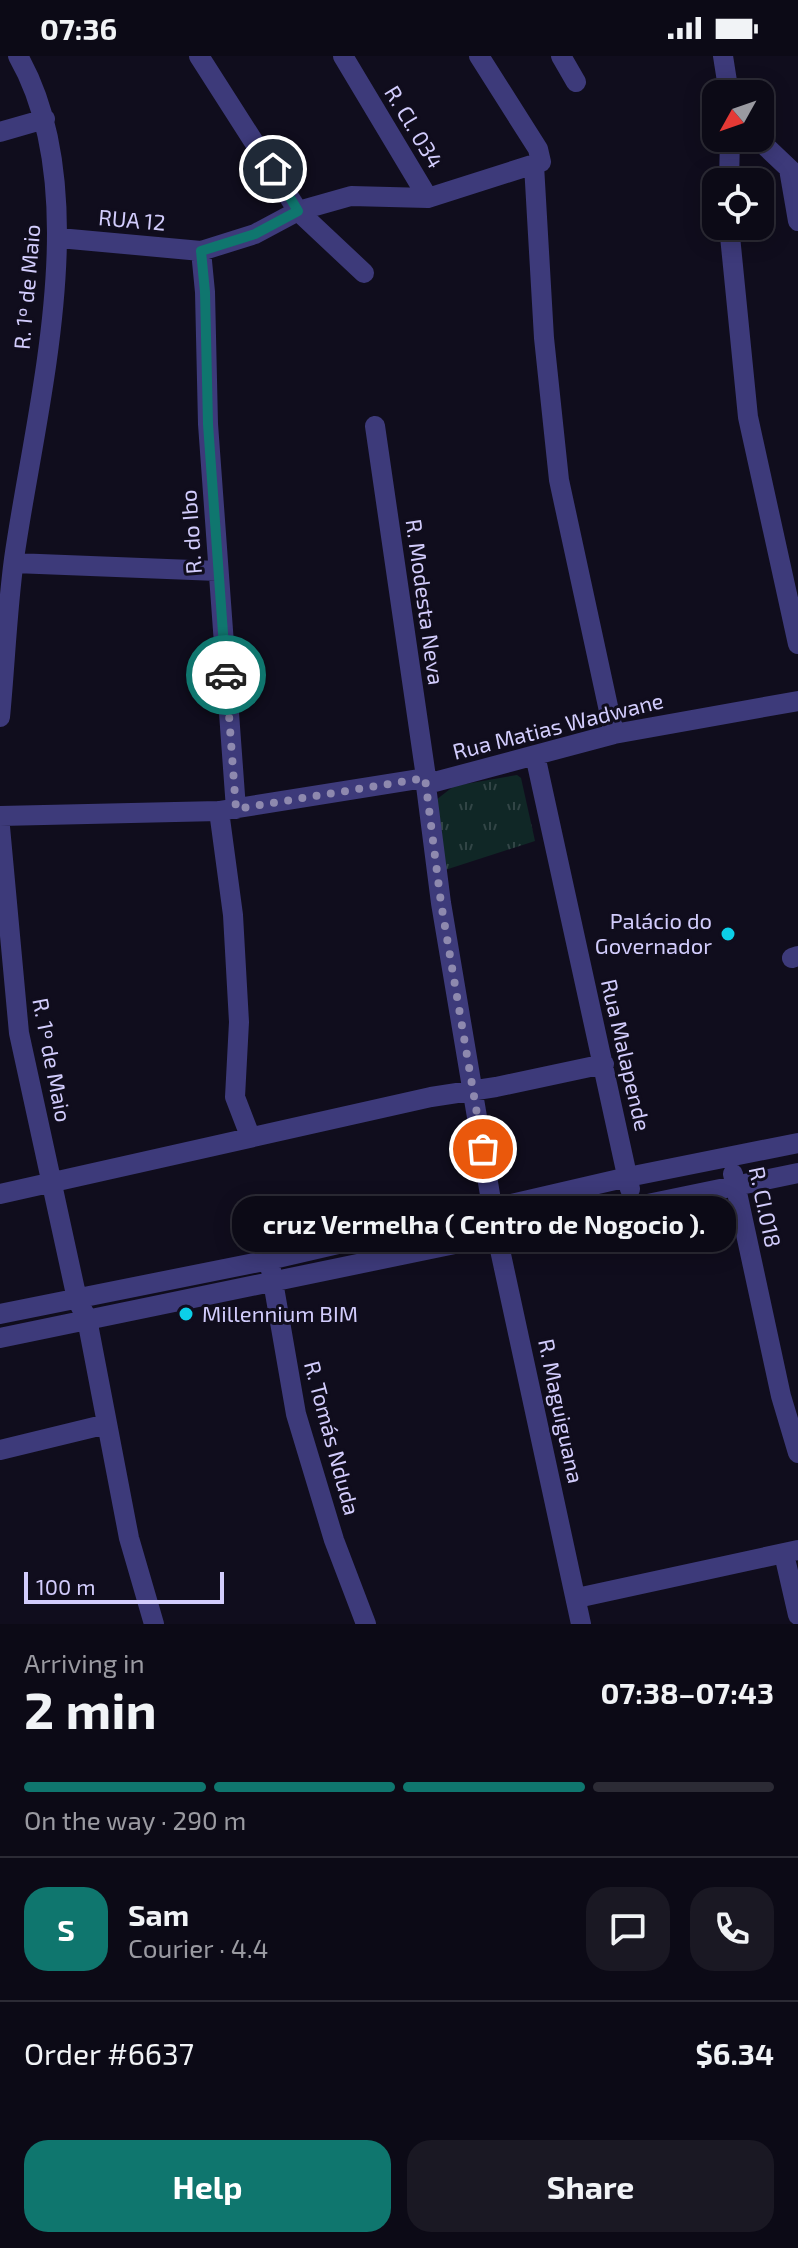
<!DOCTYPE html>
<html lang="en">
<head>
<meta charset="utf-8">
<style>
	body { margin:0; font-family:"Exo 2",sans-serif; background:#1a1823; color:#f1f3f6; height:100vh; display:flex; flex-direction:column; font-size:30px; white-space:nowrap }
	* { box-sizing:border-box; margin:0 }
	p { font-size:26px; color:#9a9aa1 }
	.icon { flex:none; width:44px; height:44px; fill:none; stroke:currentColor; stroke-width:2; stroke-linecap:round; stroke-linejoin:round }
	.map { position:relative; height:1568px; overflow:hidden }
	.drawer { display:flex; flex-direction:column; background:#0c0a16; flex:1 }
	.drawer>* { flex:none }
	.needle { width:52px; rotate:230deg }
	.tools { position:absolute; left:702px; top:24px; display:grid; gap:16px }
	.tools a { display:grid; place-items:center; width:72px; height:72px; border-radius:16px; background:#0c0a16; box-shadow:0 4px 20px #0003,0 0 0 2px #2c2b35; font-size:40px }
	.scale { position:absolute; left:24px; bottom:20px; width:200px; box-sizing:border-box; padding-left:8px; border:4px solid #d2ccfc; border-top:0; font-size:22px; line-height:28px; white-space:nowrap; color:#d2ccfc; -webkit-text-stroke:6px #100d1d; paint-order:stroke }
	.pin { position:absolute; display:grid; place-items:center; width:68px; height:68px; color:#fff; margin:-34px; border:4px solid #fff; border-radius:50%; box-shadow:0 2px 8px #0007 }
	.courier { position:absolute; display:grid; place-items:center; width:80px; height:80px; margin:-40px; border:6px solid #0f766e; border-radius:50%; background:#fff; color:#222; box-shadow:0 2px 10px #0007 }
	.bubble { position:absolute; height:56px; border-radius:24px; background:#0c0a16; box-shadow:0 4px 20px #0003,0 0 0 2px #2c2b35; font-size:26px; font-weight:700; line-height:56px; text-align:center }
	.summary em { font-style:normal; font-weight:700 }
	.summary div { display:flex; flex-direction:column-reverse }
	.summary { display:flex; align-items:center; justify-content:space-between; height:136px; padding:0 24px }
	h1 { font-size:52px; font-weight:700; line-height:60px }
	.bar { display:grid; grid-template-columns:repeat(4,1fr); gap:12px 8px; align-content:center; height:96px; padding:0 24px }
	.bar i { height:10px; border-radius:6px; background:#2c2b35 }
	.bar .current { background:#0f766e }
	.bar p { grid-column:span 4 }
	.line { display:flex; align-items:center; gap:20px; padding:0 24px; border-top:2px solid #2c2b35 }
	.line div { flex:1 }
	.round { display:grid; place-items:center; flex:none; width:84px; height:84px; border-radius:24px; background:#1a1823 }
	.primary-button { display:flex; gap:16px; margin-top:auto; padding:16px 24px }
	.primary-button a { flex:1; height:92px; border-radius:24px; background:#0f766e; color:#fff; font-size:32px; font-weight:700; line-height:92px; text-align:center }
	.primary-button a+a { background:#1a1823; color:#f1f3f6 }
	.status { display:flex; justify-content:space-between; align-items:center; height:56px; padding:0 40px; background:#0c0a16; direction:ltr }
	.status svg { height:22px; fill:currentColor }
	.map>svg:first-child { display:block }
	.park { fill:url(#park-tufts) }
	.lines { fill:none; stroke-linecap:round; stroke-linejoin:round }
	.minor { stroke:#3d3a7a; stroke-width:20 }
	.done { stroke:#8e89ae; stroke-width:8; stroke-dasharray:0 14.4 }
	.route { stroke:#0f766e; stroke-width:10 }
	.poi-dot { fill:#0ccfe8; stroke:#100d1d; stroke-width:3 }
	.labels { text-anchor:middle; stroke-width:6; stroke-linejoin:round; paint-order:stroke }
	.street-label { font-size:22px; fill:#d2ccfc; stroke:#100d1d }
	.poi-label { font-size:22px; fill:#d2ccfc; stroke:#100d1d; text-anchor:end }
</style>
</head>
<body>
<div class="status"><b>07:36</b><svg viewBox="0 0 49 12"><path d="M0 12V9h3v3zM5 12V6h3v6zM10 12V3h3v9zM15 12V0h3v12zM26 1h20v11H26zM47 4h2v5h-2z"/></svg></div>
<div class="map">
<svg width="798" height="1568" viewBox="0 0 798 1568">
	<defs>
		<pattern id="park-tufts" width="24" height="20" patternUnits="userSpaceOnUse" patternTransform="scale(2)"><rect width="24" height="20" fill="#102726"/><path d="M3 7l-1-3M5 7V3M7 7l1-3M15 17l-1-3M17 17v-4M19 17l1-3" fill="none" stroke="#324546"/></pattern>
	</defs>
	<rect width="100%" height="100%" fill="#100d1d"/>
	<!-- park -->
	<path class="park" d="M 517,719 L 521,722 L 535,785 L 445,814 L 432,747 L 454,730 Z"/>
	<g class="lines">
		<!-- minor -->
		<path class="minor" d="M 199,0 L 298,155 L 351,140 L 428,142 L 343,0
			M 561,0 L 576,26
			M 723,0 L 729,38
			M 0,76 L 45,63
			M 730,85 L 759,84 L 798,121
			M 534,109 L 544,282 L 559,424 L 614,678
			M 789,113 L 798,165
			M 729,126 L 730,82
			M 428,142 L 541,106 L 538,93 L 479,0
			M 729,170 L 748,361 L 798,588
			M 59,182 L 201,195 L 255,178 L 298,155 L 364,217
			M 201,195 L 205,236 L 208,368 L 236,753
			M 375,370 L 427,728
			M 14,507 L 218,515
			M 0,661 C 5,609 7,555 14,503 C 35,354 97,138 18,0
			M 535,699 L 630,1133
			M 425,722 L 441,847 L 497,1180 L 581,1568
			M 219,755 L 233,859 L 239,966 L 235,1041 L 250,1080
			M 0,760 L 219,755 L 425,722 L 427,728 L 614,678 L 798,645
			M 0,771 L 19,977 L 77,1243 L 87,1263 L 129,1482 L 154,1568
			M 792,902 L 798,900
			M 733,1118 L 781,1340 L 798,1397
			M 0,1138 L 431,1041 L 496,1031 L 604,1008
			M 271,1214 L 296,1358 L 334,1484 L 366,1568
			M 0,1258 L 269,1204 L 628,1121 L 798,1087
			M 0,1282 L 798,1117
			M 0,1394 L 107,1368
			M 784,1498 L 798,1559
			M 577,1542 L 798,1494"/>
	</g>
	<g class="lines">
		<!-- done -->
		<path class="done" d="M 226,619 L 236,753 L 425,722 L 441,847 L 483,1093"/>
		<!-- route -->
		<path class="route" d="M 226,619 L 208,368 L 205,236 L 201,195 L 255,178 L 298,155 L 273,113"/>
	</g>
	<!-- markers -->
	<g class="poi-dot">
		<circle cx="728" cy="878" r="8"/>
		<circle cx="186" cy="1258" r="8"/>
	</g>
	<g class="labels">
		<!-- street labels -->
		<g class="street-label">
			<text transform="translate(414 71) rotate(59)" y="8">R. Cl. 034</text>
			<text transform="translate(132 164) rotate(5)" y="8">RUA 12</text>
			<text transform="translate(27 231) rotate(-85)" y="8">R. 1º de Maio</text>
			<text transform="translate(191 476) rotate(-94)" y="8">R. do Ibo</text>
			<text transform="translate(425 546) rotate(82)" y="8">R. Modesta Neva</text>
			<text transform="translate(558 670) rotate(-14)" y="8">Rua Matias Wadwane</text>
			<text transform="translate(626 999) rotate(77)" y="8">Rua Malapende</text>
			<text transform="translate(52 1004) rotate(79)" y="8">R. 1º de Maio</text>
			<text transform="translate(765 1151) rotate(78)" y="8">R. CI.018</text>
			<text transform="translate(561 1355) rotate(78)" y="8">R. Maguiguana</text>
			<text transform="translate(332 1382) rotate(75)" y="8">R. Tomás Nduda</text>
		</g>
		<!-- poi labels -->
		<g class="poi-label">
			<text x="712" y="873">Palácio do<tspan x="712" dy="25">Governador</tspan></text>
			<text x="202" y="1266" text-anchor="start">Millennium BIM</text>
		</g>
	</g>
</svg>
<div class="tools">
<a><svg class="needle" viewBox="-14 -14 28 28"><path d="M0-13l5 13h-10z" fill="#e53935"/><path d="M0 13l5-13h-10z" fill="#9a9aa1"/></svg></a>
<a><svg class="icon" aria-label="locate" viewBox="0 0 24 24"><circle cx="12" cy="12" r="6"/><path d="M12 2v4M12 18v4M2 12h4M18 12h4"/></svg></a>
</div>
<div class="scale">100 m</div>
<div class="pin" style="left:483px;top:1093px;background:#ea580c"><svg class="icon" aria-label="bag" viewBox="0 0 24 24"><path d="M5 8h14l-1 12H6zM9 8a3 3 0 0 1 6 0"/></svg></div>
<div class="pin" style="left:273px;top:113px;background:#1f2937"><svg class="icon" aria-label="home" viewBox="0 0 24 24"><path d="M3 11l9-7 9 7M6 9v11h12V9"/></svg></div>
<div class="courier" style="left:226px;top:619px"><svg class="icon" aria-label="car" viewBox="0 0 24 24"><path d="M5 17H2v-5l4-1 3-4h7l3 4 3 1v5h-3M9 17h6M6 11h13"/><circle cx="7" cy="17" r="2"/><circle cx="17" cy="17" r="2"/></svg></div>
<div class="bubble" style="left:232px;top:1140px;width:504px">cruz Vermelha ( Centro de Nogocio ).</div>
</div>
<section class="drawer">
<div class="summary"><div><h1>2 min</h1><p>Arriving in</p></div><em>07:38–07:43</em></div>
<div class="bar"><i class="current"></i><i class="current"></i><i class="current"></i><i></i><p>On the way · 290 m</p></div>
<div class="line" style="height:144px"><b class="round" style="background:#0f766e;color:#fff">S</b><div><b>Sam</b><p>Courier · 4.4</p></div><a class="round"><svg class="icon" aria-label="chat" viewBox="0 0 24 24"><path d="M4 5h16v11H9l-5 4z"/></svg></a><a class="round"><svg class="icon" aria-label="phone" viewBox="0 0 24 24"><path d="M5 4h4l2 5-3 2q2 4 5 5l2-3 5 2v4C11 20 4 13 5 4z"/></svg></a></div>
<div class="line" style="height:104px"><div>Order #6637</div><b>$6.34</b></div>
<div class="primary-button"><a>Help</a><a>Share</a></div>
</section>
</body>
</html>
